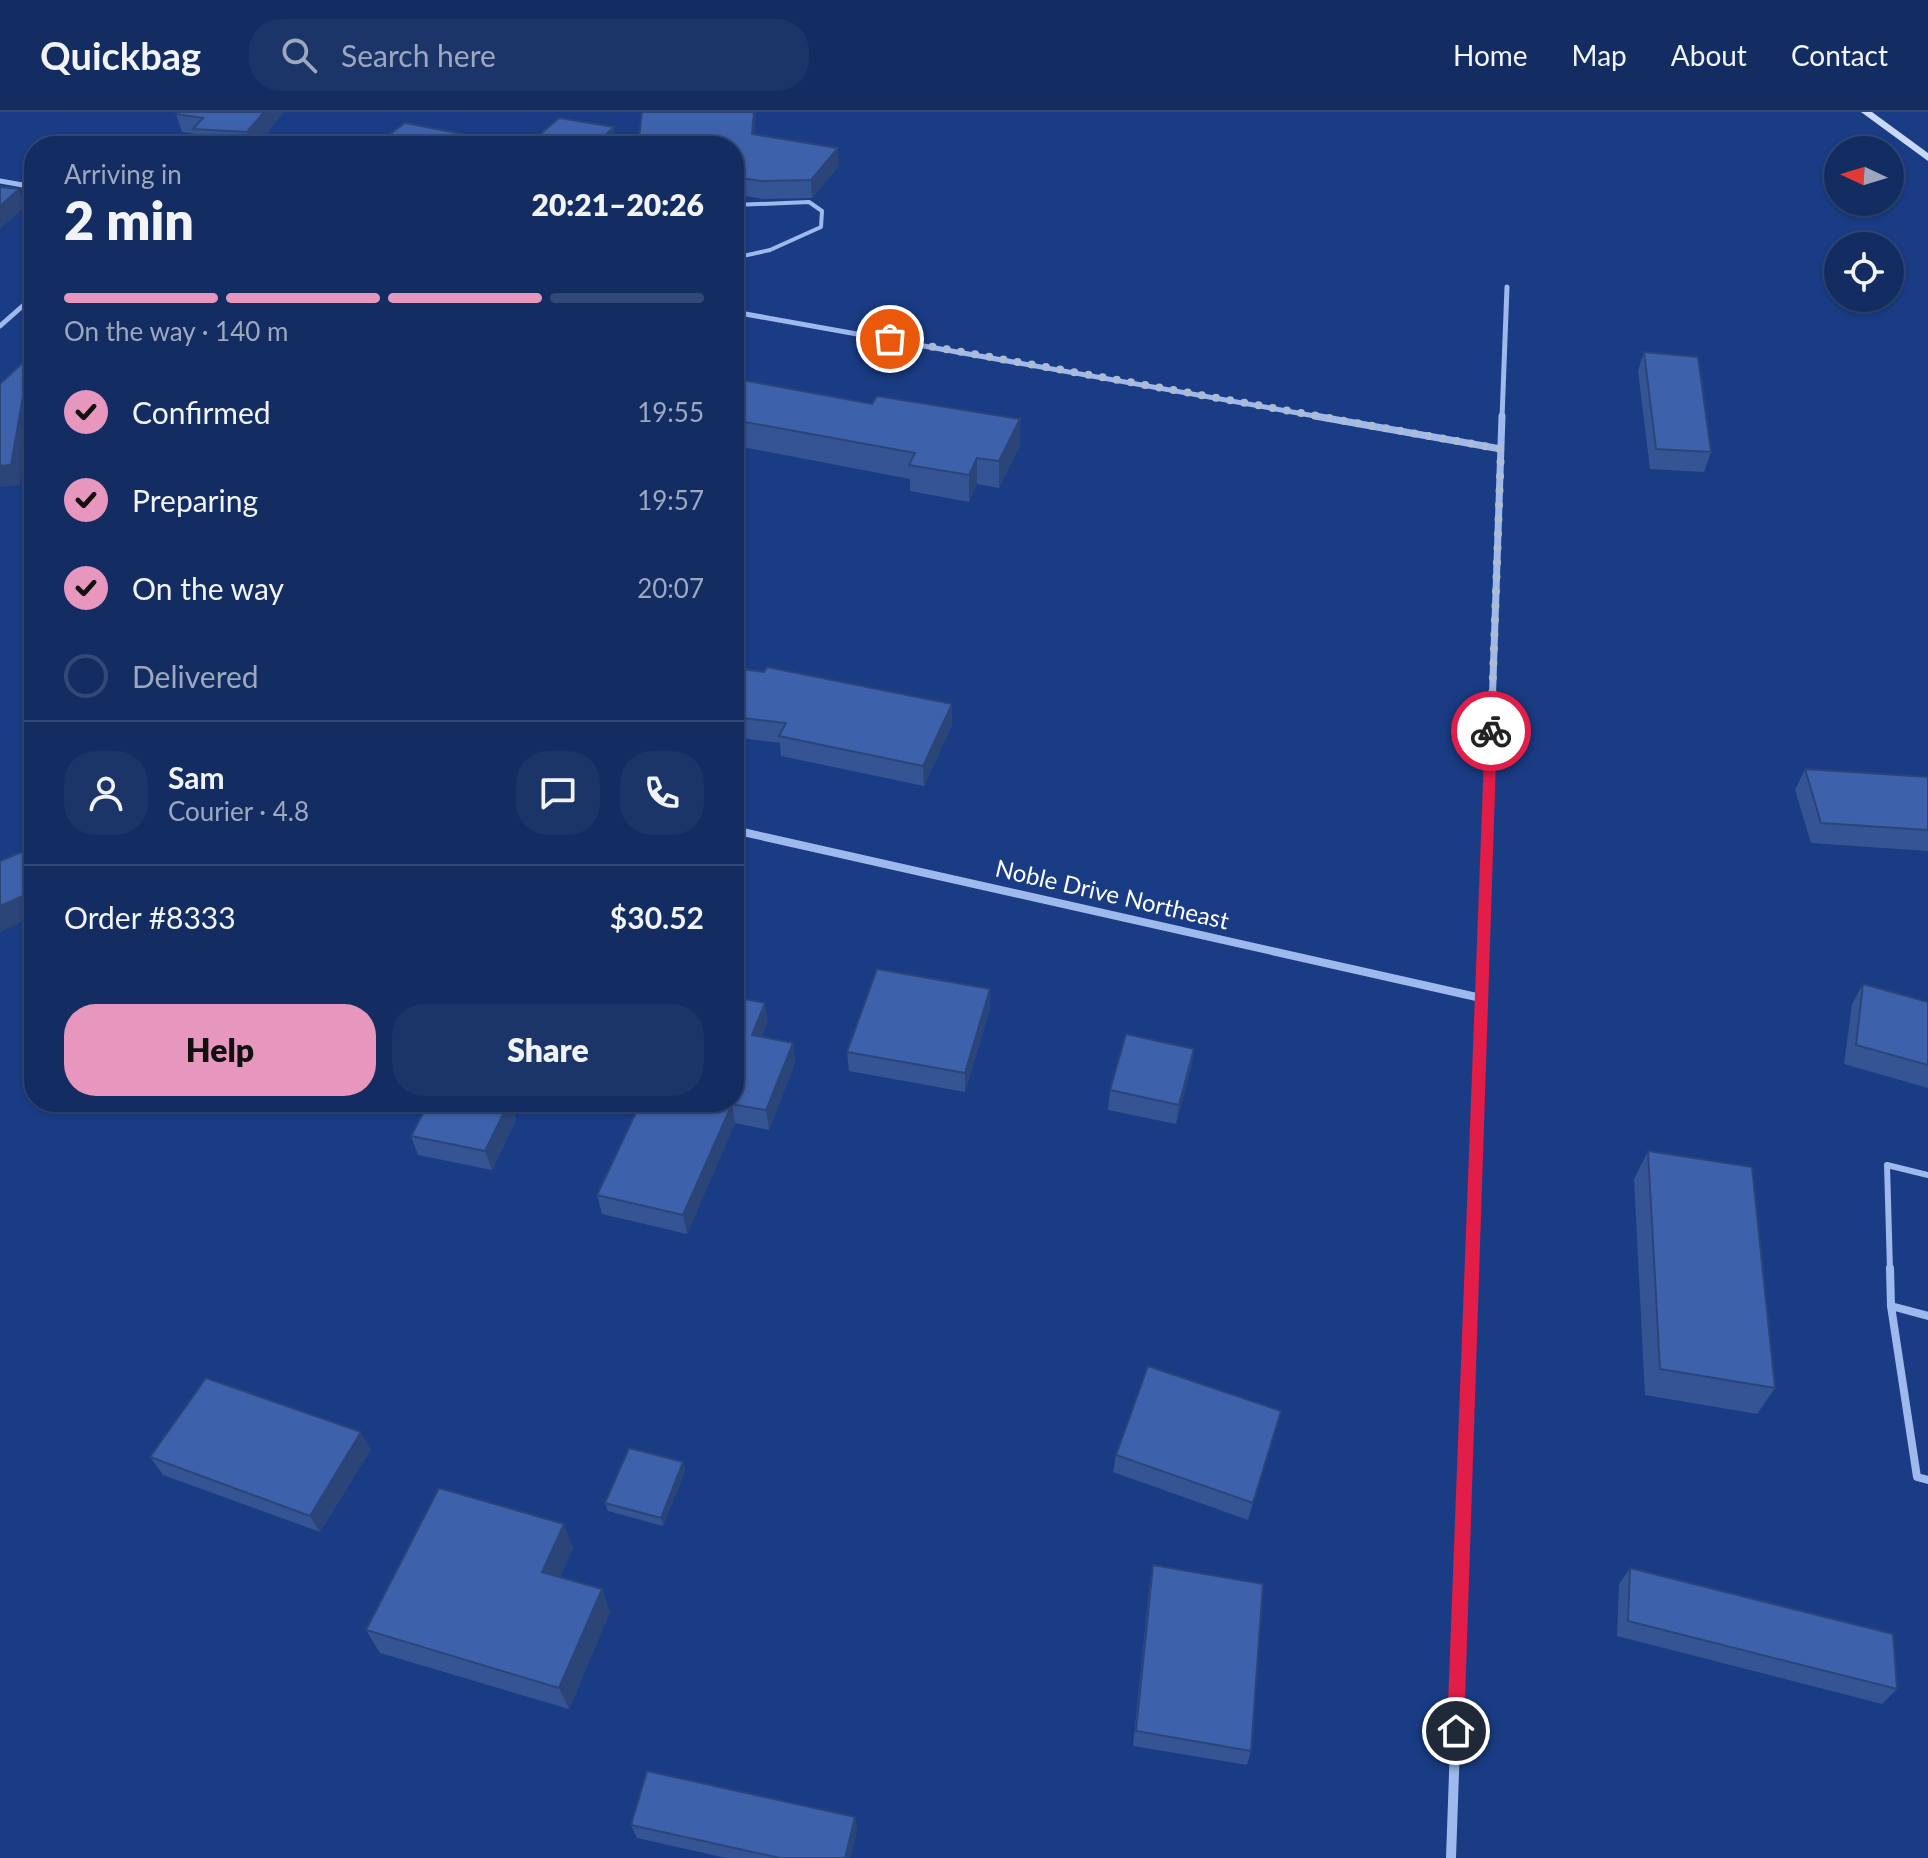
<!DOCTYPE html>
<html lang="en">
<head>
<meta charset="utf-8">
<style>
	body { margin:0; font-family:Lato,sans-serif; background:#1c3569; color:#f1f3f6; height:100vh; display:flex; flex-direction:column; font-size:30px; white-space:nowrap }
	* { box-sizing:border-box; margin:0 }
	p { font-size:26px; color:#9da8be }
	.icon { flex:none; width:44px; height:44px; fill:none; stroke:currentColor; stroke-width:2; stroke-linecap:round; stroke-linejoin:round }
	.map { position:relative; flex:1; overflow:hidden }
	.side { position:absolute; left:24px; top:24px; width:720px; height:976px; display:flex; flex-direction:column; background:#132d63; border-radius:32px; box-shadow:0 2px 6px #0004,0 0 0 2px #324978 }
	.side>* { flex:none }
	.needle { width:52px; rotate:274deg }
	.fabs { position:absolute; left:1824px; top:24px; display:grid; gap:16px }
	.fabs a { display:grid; place-items:center; width:80px; height:80px; border-radius:50%; background:#132d63; box-shadow:0 2px 6px #0004,0 0 0 2px #324978; font-size:40px }
	.pin { position:absolute; display:grid; place-items:center; width:68px; height:68px; color:#fff; margin:-34px; border:4px solid #fff; border-radius:50%; box-shadow:0 2px 8px #0007 }
	.courier { position:absolute; display:grid; place-items:center; width:80px; height:80px; margin:-40px; border:6px solid #e11d48; border-radius:50%; background:#fff; color:#222; box-shadow:0 2px 10px #0007 }
	.headline em { font-style:normal; font-weight:800 }
	.headline div { display:flex; flex-direction:column-reverse }
	.headline { display:flex; align-items:center; justify-content:space-between; height:136px; padding:0 40px }
	h1 { font-size:52px; font-weight:800; line-height:60px }
	.bar { display:grid; grid-template-columns:repeat(4,1fr); gap:12px 8px; align-content:center; height:96px; padding:0 40px }
	.bar i { height:10px; border-radius:6px; background:#324978 }
	.bar .active { background:#e797bd }
	.bar p { grid-column:span 4 }
	.line { display:flex; align-items:center; gap:20px; padding:0 40px; border-top:2px solid #324978 }
	.line div { flex:1 }
	.round { display:grid; place-items:center; flex:none; width:84px; height:84px; border-radius:32px; background:#1c3569 }
	ol { padding:0 40px; list-style:none }
	li { display:flex; align-items:center; gap:24px; height:88px }
	li p { margin-inline-start:auto }
	li .icon { padding:8px; border-radius:50%; background:#e797bd; color:#111; stroke-width:4 }
	li:last-child { color:#9da8be }
	li i { width:44px; height:44px; border:4px solid #324978; border-radius:50% }
	.cta { display:flex; gap:16px; margin-top:auto; padding:16px 40px }
	.cta a { flex:1; height:92px; border-radius:32px; background:#e797bd; color:#111; font-size:32px; font-weight:800; line-height:92px; text-align:center }
	.cta a+a { background:#1c3569; color:#f1f3f6 }
	header { display:flex; align-items:center; gap:48px; box-sizing:border-box; height:112px; padding:0 40px; background:#132d63; border-bottom:2px solid #324978 }
	header strong { font-size:38px }
	nav { display:flex; gap:44px; margin-inline-start:auto; font-size:28px }
	.search { width:560px; height:72px; background:#1c3569; display:flex; align-items:center; gap:20px; box-sizing:border-box; padding:0 28px; border-radius:32px; color:#9da8be; font-size:30px }
	.map>svg:first-child { display:block }
	.lines { fill:none; stroke-linecap:round; stroke-linejoin:round }
	.lane-far2 { stroke:#9eb9ec; stroke-width:4 }
	.lane-far1 { stroke:#9eb9ec; stroke-width:6 }
	.lane { stroke:#9eb9ec; stroke-width:8 }
	.street-far3 { stroke:#9eb9ec; stroke-width:5 }
	.street-far2 { stroke:#9eb9ec; stroke-width:7 }
	.street-far1 { stroke:#9eb9ec; stroke-width:8 }
	.street { stroke:#9eb9ec; stroke-width:10 }
	.secondary { fill:#cad9f9; fill-rule:evenodd }
	.wall { fill:#345493 }
	.shaded-wall { fill:#2b4578 }
	.building { fill:#3d62ab; stroke:#2b4578; stroke-width:2 }
	.route { fill:#e11d48 }
	.done { stroke:#aebbd4; stroke-width:8; stroke-dasharray:0 14.4 }
	.labels { text-anchor:middle; stroke-width:7; stroke-linejoin:round; paint-order:stroke }
	.street-label { font-size:24px; fill:#fff; stroke:#193c84 }
</style>
</head>
<body>
<header>
<strong>Quickbag</strong>
<div class="search"><svg class="icon" aria-label="search" viewBox="0 0 24 24"><circle cx="10" cy="10" r="6"/><path d="M15 15l6 6"/></svg>Search here</div>
<nav><a>Home</a><a>Map</a><a>About</a><a>Contact</a></nav>
</header>
<div class="map">
<svg width="1928" height="1746" viewBox="0 0 1928 1746">
	<rect width="100%" height="100%" fill="#193c84"/>
	<g class="lines">
		<!-- lane-far2 -->
		<path class="lane-far2" d="M 734,93 L 809,90 L 822,99 L 821,115 L 770,138 L 734,146
			M 734,97 L 742,104 L 744,114 L 734,124"/>
		<!-- lane-far1 -->
		<path class="lane-far1" d="M 1890,1158 L 1887,1053 L 1928,1063"/>
		<!-- lane -->
		<path class="lane" d="M 1890,1156 L 1891,1194 L 1917,1365 L 1928,1368
			M 1891,1194 L 1928,1204"/>
		<!-- street-far3 -->
		<path class="street-far3" d="M 0,69 L 34,75
			M 734,200 L 1326,306
			M 0,214 L 34,184
			M 1502,306 L 1507,175"/>
		<!-- street-far2 -->
		<path class="street-far2" d="M 1315,304 L 1501,337
			M 1489,685 L 1502,304"/>
		<!-- street-far1 -->
		<path class="street-far1" d="M 734,718 L 1481,886
			M 1472,1158 L 1489,683"/>
		<!-- street -->
		<path class="street" d="M 1451,1746 L 1472,1156"/>
		<!-- secondary -->
		<path class="secondary" d="M 1861,0 L 1872,0 L 1928,41 L 1928,49 Z"/>
	</g>
	<!-- wall -->
	<path class="wall" d="M 284,0 L 256,34 L 199,34 L 195,22 L 182,20 L 176,2 Z
		M 755,23 L 839,54 L 812,86 L 763,87 L 734,82 L 734,34 Z
		M 1644,240 L 1711,340 L 1704,360 L 1650,357 L 1638,259 Z
		M 872,292 L 1020,307 L 1020,333 L 999,376 L 977,372 L 969,390 L 910,379 L 910,367 L 737,334 L 734,308 Z
		M 734,556 L 952,592 L 952,613 L 924,674 L 781,644 L 780,631 L 734,625 Z
		M 1805,657 L 1928,665 L 1928,739 L 1811,731 L 1795,678 Z
		M 1863,872 L 1928,890 L 1928,976 L 1844,952 L 1852,892 Z
		M 990,897 L 965,980 L 849,959 L 847,940 Z
		M 768,911 L 762,925 L 793,931 L 795,951 L 769,1018 L 735,1011 L 687,1122 L 602,1102 L 597,1083 L 640,992 L 640,990 L 734,990 Z
		M 1194,937 L 1191,957 L 1176,1012 L 1108,998 L 1110,978 Z
		M 429,990 L 510,990 L 516,1008 L 492,1058 L 418,1043 L 411,1024 Z
		M 1648,1039 L 1775,1276 L 1757,1302 L 1645,1283 L 1634,1067 Z
		M 1281,1299 L 1248,1408 L 1113,1360 L 1116,1343 Z
		M 371,1337 L 320,1420 L 163,1363 L 150,1345 Z
		M 683,1350 L 685,1359 L 663,1414 L 608,1399 L 605,1391 Z
		M 573,1436 L 560,1465 L 602,1477 L 610,1500 L 569,1597 L 380,1541 L 366,1518 Z
		M 1153,1453 L 1251,1639 L 1247,1653 L 1133,1634 L 1150,1469 Z
		M 1630,1456 L 1897,1577 L 1882,1592 L 1617,1524 L 1619,1472 Z
		M 855,1705 L 857,1718 L 850,1746 L 726,1746 L 637,1726 L 631,1713 Z"/>
	<!-- shaded-wall -->
	<path class="shaded-wall" d="M 264,0 L 284,0 L 256,34 L 251,34 L 247,20 Z
		M 754,0 L 756,0 L 754,40 L 752,22 Z
		M 614,15 L 616,33 L 615,34 L 593,34 Z
		M 838,36 L 839,54 L 812,86 L 811,68 Z
		M 19,77 L 25,95 L 0,117 L 0,94 Z
		M 30,244 L 34,254 L 34,287 L 20,373 L 0,375 L 0,354 Z
		M 1020,307 L 1020,333 L 999,376 L 999,349 Z
		M 977,346 L 977,372 L 969,390 L 969,363 Z
		M 952,592 L 952,613 L 924,674 L 923,654 Z
		M 34,779 L 34,804 L 0,820 L 0,794 Z
		M 990,877 L 990,897 L 965,980 L 965,961 Z
		M 765,891 L 768,911 L 754,942 L 752,923 Z
		M 793,931 L 795,951 L 769,1018 L 766,998 Z
		M 1194,937 L 1191,957 L 1176,1012 L 1179,993 Z
		M 509,990 L 510,990 L 516,1008 L 492,1058 L 485,1039 Z
		M 732,992 L 735,1011 L 687,1122 L 683,1103 Z
		M 361,1320 L 371,1337 L 320,1420 L 310,1404 Z
		M 683,1350 L 685,1359 L 663,1414 L 661,1406 Z
		M 564,1412 L 573,1436 L 551,1484 L 542,1460 Z
		M 602,1477 L 610,1500 L 569,1597 L 559,1576 Z
		M 855,1705 L 857,1718 L 850,1746 L 845,1746 Z"/>
	<!-- building -->
	<path class="building" d="M 180,0 L 264,0 L 247,20 L 193,17 L 203,6 L 176,2 Z
		M 642,0 L 754,0 L 752,22 L 838,36 L 811,68 L 761,69 L 734,65 L 734,34 L 638,34 Z
		M 559,6 L 614,15 L 593,34 L 527,34 Z
		M 405,11 L 524,34 L 374,34 Z
		M 0,75 L 19,77 L 0,94 Z
		M 1644,240 L 1698,245 L 1711,340 L 1656,337 Z
		M 30,244 L 11,353 L 0,354 L 0,272 Z
		M 742,268 L 872,292 L 877,284 L 1020,307 L 999,349 L 977,346 L 969,363 L 909,353 L 915,341 L 734,308 Z
		M 767,555 L 952,592 L 923,654 L 779,624 L 786,611 L 734,605 L 734,556 L 764,560 Z
		M 1805,657 L 1928,665 L 1928,718 L 1821,711 Z
		M 34,735 L 34,779 L 0,794 L 0,749 Z
		M 877,857 L 990,877 L 965,961 L 847,940 Z
		M 1863,872 L 1928,890 L 1928,953 L 1856,933 Z
		M 734,885 L 765,891 L 752,923 L 793,931 L 766,998 L 732,992 L 683,1103 L 597,1083 L 641,990 L 734,990 Z
		M 1126,922 L 1194,937 L 1179,993 L 1110,978 Z
		M 429,990 L 509,990 L 485,1039 L 411,1024 Z
		M 1648,1039 L 1752,1055 L 1775,1276 L 1660,1257 Z
		M 1148,1254 L 1281,1299 L 1253,1391 L 1116,1343 Z
		M 206,1266 L 361,1320 L 310,1404 L 150,1345 Z
		M 629,1336 L 683,1350 L 661,1406 L 605,1391 Z
		M 439,1376 L 564,1412 L 542,1460 L 602,1477 L 559,1576 L 366,1518 Z
		M 1153,1453 L 1263,1472 L 1251,1639 L 1136,1619 Z
		M 1630,1456 L 1893,1522 L 1897,1577 L 1628,1509 Z
		M 647,1659 L 855,1705 L 845,1746 L 780,1746 L 631,1713 Z"/>
	<!-- route -->
	<path class="route" d="M 1491,615 L 1497,619 L 1464,1619 L 1456,1627 L 1447,1619 L 1485,619 Z"/>
	<g class="lines">
		<!-- done -->
		<path class="done" d="M 890,227 L 1501,337 L 1491,619"/>
	</g>
	<g class="labels">
		<!-- street labels -->
		<g class="street-label">
			<text transform="translate(1112 783) rotate(13)" y="8">Noble Drive Northeast</text>
		</g>
	</g>
</svg>
<div class="fabs">
<a><svg class="needle" viewBox="-14 -14 28 28"><path d="M0-13l5 13h-10z" fill="#e53935"/><path d="M0 13l5-13h-10z" fill="#9da8be"/></svg></a>
<a><svg class="icon" aria-label="locate" viewBox="0 0 24 24"><circle cx="12" cy="12" r="6"/><path d="M12 2v4M12 18v4M2 12h4M18 12h4"/></svg></a>
</div>
<div class="pin" style="left:890px;top:227px;background:#ea580c"><svg class="icon" aria-label="bag" viewBox="0 0 24 24"><path d="M5 8h14l-1 12H6zM9 8a3 3 0 0 1 6 0"/></svg></div>
<div class="pin" style="left:1456px;top:1619px;background:#1f2937"><svg class="icon" aria-label="home" viewBox="0 0 24 24"><path d="M3 11l9-7 9 7M6 9v11h12V9"/></svg></div>
<div class="courier" style="left:1491px;top:619px"><svg class="icon" aria-label="bike" viewBox="0 0 24 24"><circle cx="6" cy="16" r="4"/><circle cx="18" cy="16" r="4"/><path d="M6 16l4-8h5l3 8M10 8l3 8H6M13 5h3"/></svg></div>
<section class="side">
<div class="headline"><div><h1>2 min</h1><p>Arriving in</p></div><em>20:21–20:26</em></div>
<div class="bar"><i class="active"></i><i class="active"></i><i class="active"></i><i></i><p>On the way · 140 m</p></div>
<ol>
<li><svg class="icon" aria-label="check" viewBox="0 0 24 24"><path d="M5 12l5 5 9-10"/></svg>Confirmed<p>19:55</p></li>
<li><svg class="icon" aria-label="check" viewBox="0 0 24 24"><path d="M5 12l5 5 9-10"/></svg>Preparing<p>19:57</p></li>
<li><svg class="icon" aria-label="check" viewBox="0 0 24 24"><path d="M5 12l5 5 9-10"/></svg>On the way<p>20:07</p></li>
<li><i></i>Delivered</li>
</ol>
<div class="line" style="height:144px"><a class="round"><svg class="icon" aria-label="person" viewBox="0 0 24 24"><circle cx="12" cy="8" r="4"/><path d="M4 21q1-7 8-7t8 7"/></svg></a><div><b>Sam</b><p>Courier · 4.8</p></div><a class="round"><svg class="icon" aria-label="chat" viewBox="0 0 24 24"><path d="M4 5h16v11H9l-5 4z"/></svg></a><a class="round"><svg class="icon" aria-label="phone" viewBox="0 0 24 24"><path d="M5 4h4l2 5-3 2q2 4 5 5l2-3 5 2v4C11 20 4 13 5 4z"/></svg></a></div>
<div class="line" style="height:104px"><div>Order #8333</div><b>$30.52</b></div>
<div class="cta"><a>Help</a><a>Share</a></div>
</section>
</div>
</body>
</html>
